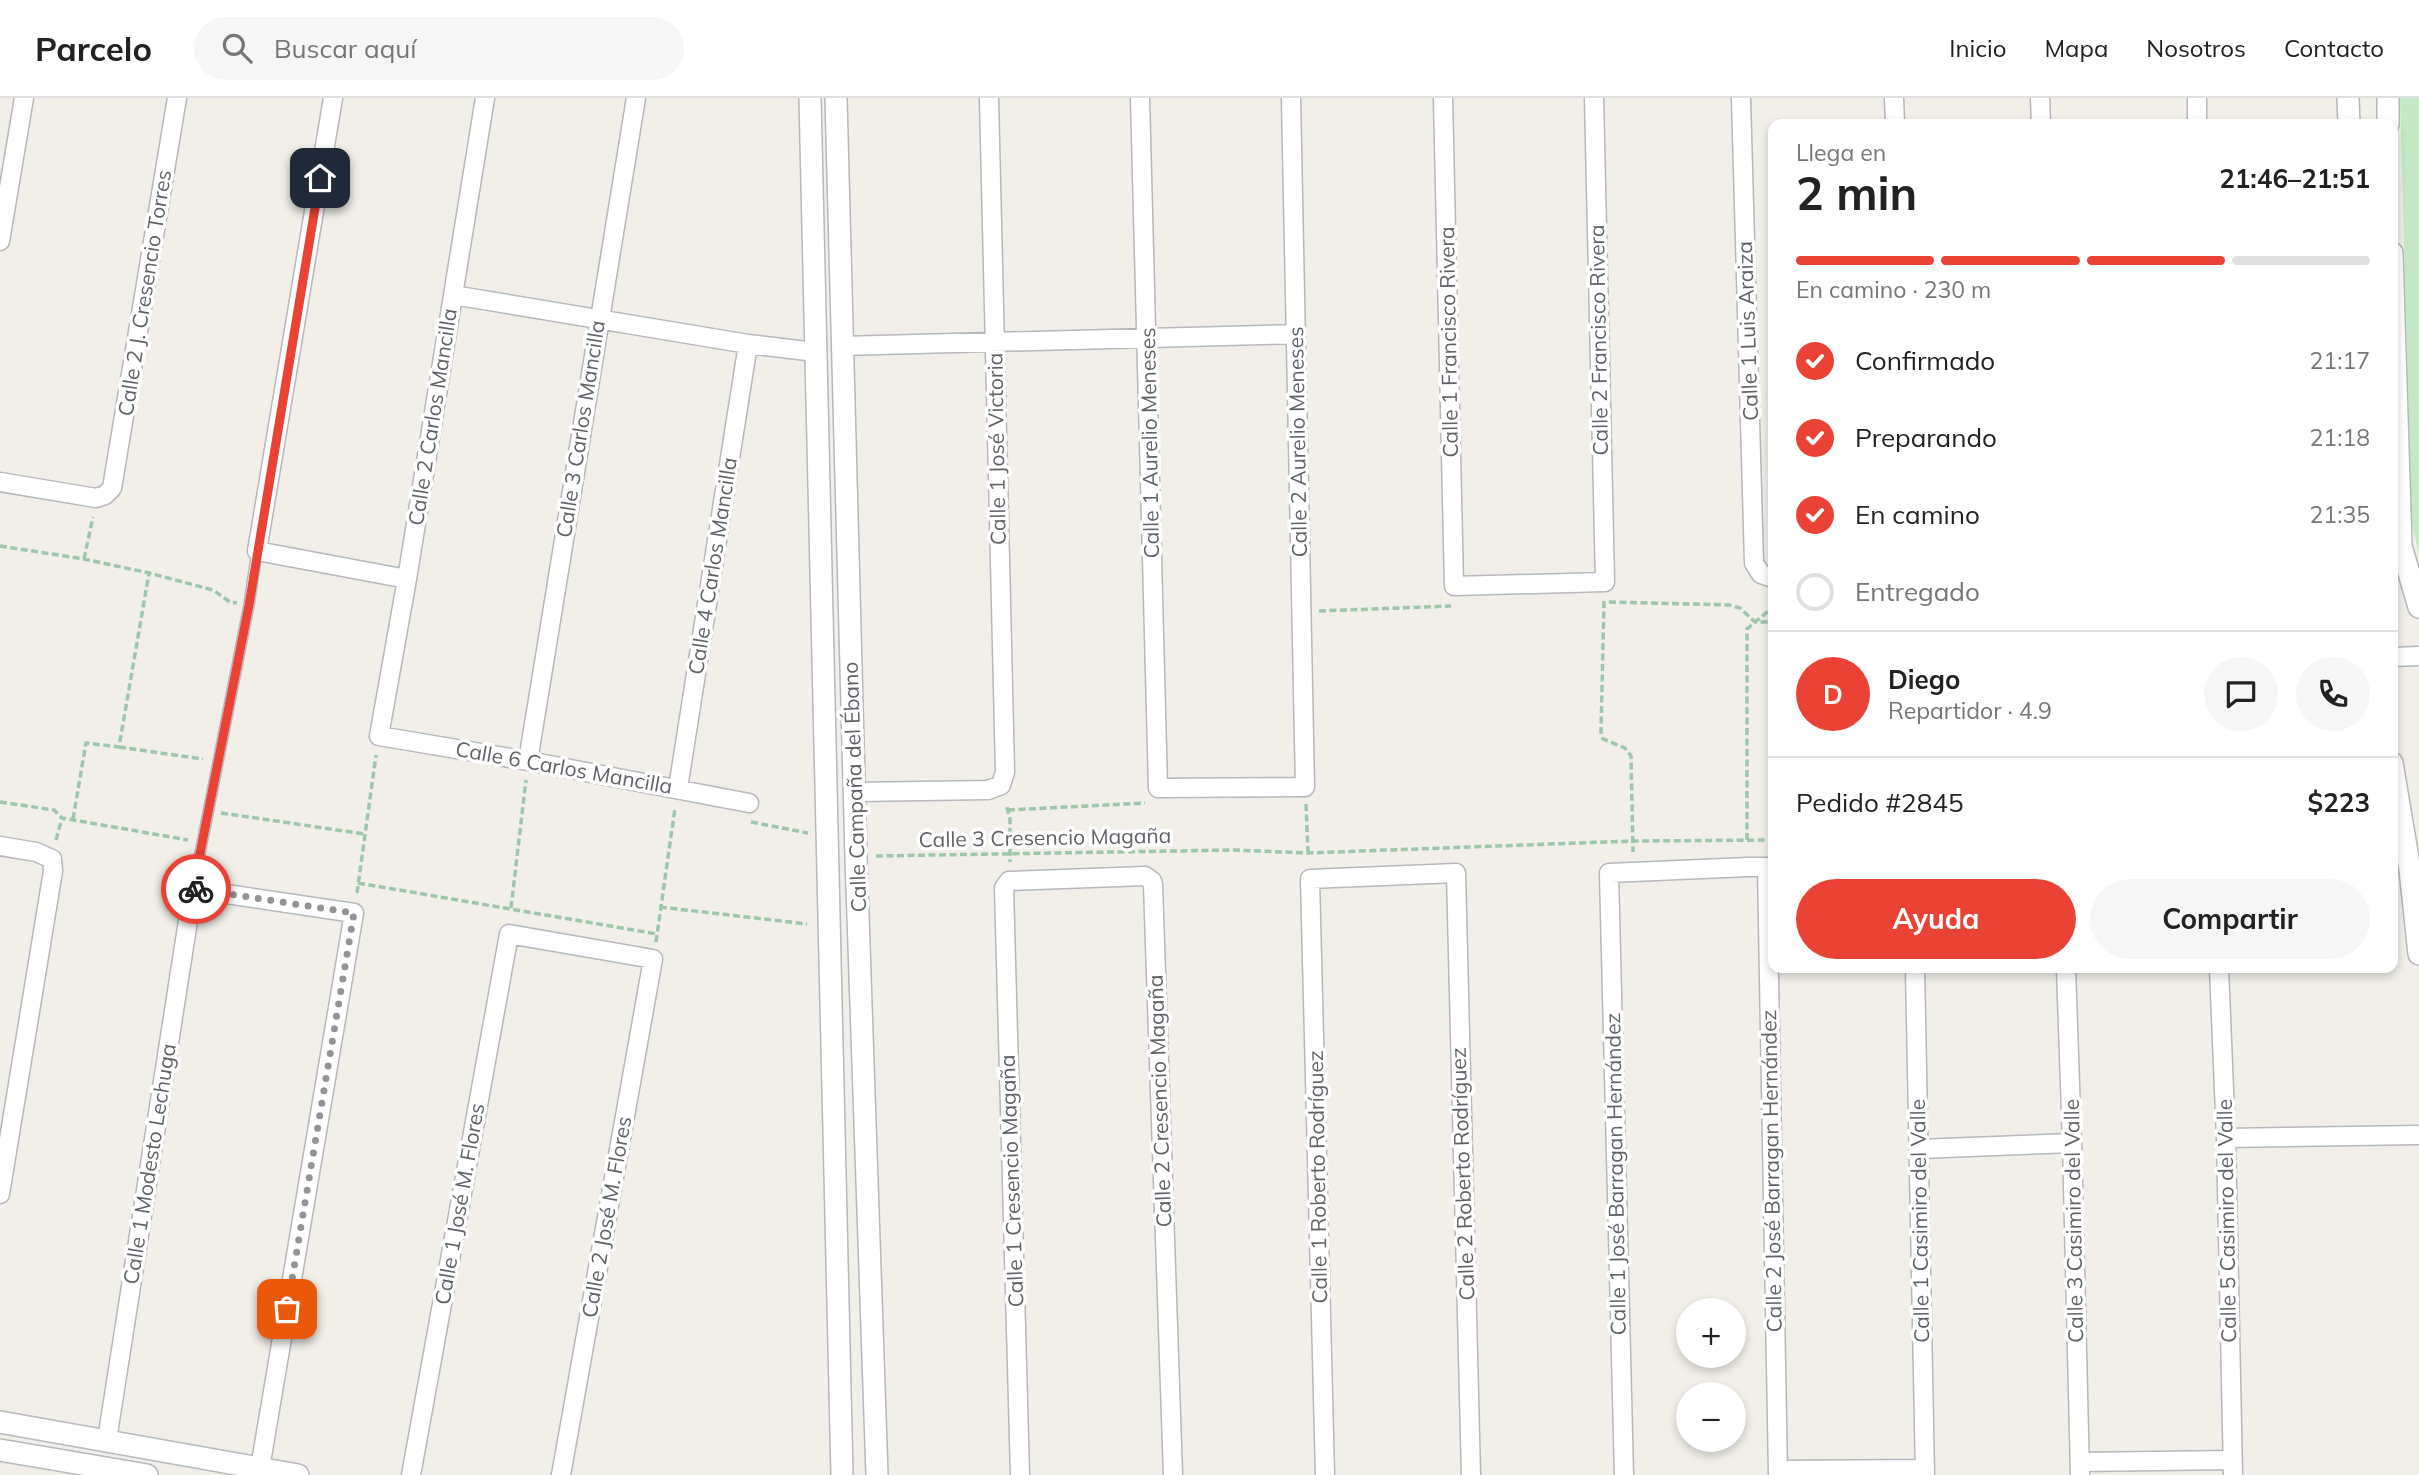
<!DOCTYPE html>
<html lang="es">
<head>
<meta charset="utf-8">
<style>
	body { margin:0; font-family:Mulish,sans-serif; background:#f6f6f6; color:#222; height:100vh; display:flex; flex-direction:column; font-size:26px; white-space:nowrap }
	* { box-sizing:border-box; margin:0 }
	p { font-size:23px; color:#767676 }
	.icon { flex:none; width:38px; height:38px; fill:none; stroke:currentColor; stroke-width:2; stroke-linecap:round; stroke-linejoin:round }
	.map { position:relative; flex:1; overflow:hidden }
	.sheet { position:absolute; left:1768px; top:21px; width:630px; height:854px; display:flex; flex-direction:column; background:#fff; border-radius:14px; box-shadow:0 4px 10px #0003 }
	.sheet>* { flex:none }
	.controls { position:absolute; left:1676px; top:1200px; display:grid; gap:14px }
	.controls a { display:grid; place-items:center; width:70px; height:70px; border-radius:50%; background:#fff; box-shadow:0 4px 10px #0003; font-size:35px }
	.pin { position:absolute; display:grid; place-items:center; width:60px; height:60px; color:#fff; margin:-30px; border-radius:14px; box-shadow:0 4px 10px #0006 }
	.courier { position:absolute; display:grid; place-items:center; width:70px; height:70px; margin:-35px; border:5px solid #ea4335; border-radius:50%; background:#fff; color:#222; box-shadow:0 2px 9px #0007 }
	.overview em { font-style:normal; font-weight:700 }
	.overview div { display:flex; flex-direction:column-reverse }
	.overview { display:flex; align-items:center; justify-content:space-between; height:119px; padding:0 28px }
	h1 { font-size:46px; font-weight:700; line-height:52px }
	.bar { display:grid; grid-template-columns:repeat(4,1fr); gap:10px 7px; align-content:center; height:84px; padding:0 28px }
	.bar i { height:9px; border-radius:5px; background:#e0e0e0 }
	.bar .current { background:#ea4335 }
	.bar p { grid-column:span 4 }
	.line { display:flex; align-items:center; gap:18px; padding:0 28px; border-top:2px solid #e0e0e0 }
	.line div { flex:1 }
	.round { display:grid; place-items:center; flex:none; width:74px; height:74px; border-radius:37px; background:#f6f6f6 }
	ol { padding:0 28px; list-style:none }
	li { display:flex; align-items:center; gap:21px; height:77px }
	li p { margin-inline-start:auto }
	li .icon { padding:7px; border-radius:50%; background:#ea4335; color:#fff; stroke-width:4 }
	li:last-child { color:#767676 }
	li i { width:38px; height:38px; border:4px solid #e0e0e0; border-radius:50% }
	.action { display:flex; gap:14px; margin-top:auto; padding:14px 28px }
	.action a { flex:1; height:80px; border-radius:42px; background:#ea4335; color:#fff; font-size:28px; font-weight:700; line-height:80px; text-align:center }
	.action a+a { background:#f6f6f6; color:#222 }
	header { display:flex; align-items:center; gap:42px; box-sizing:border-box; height:98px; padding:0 35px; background:#fff; border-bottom:2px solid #e0e0e0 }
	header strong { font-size:33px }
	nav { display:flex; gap:38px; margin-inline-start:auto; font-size:24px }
	.search { width:490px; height:63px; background:#f6f6f6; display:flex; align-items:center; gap:18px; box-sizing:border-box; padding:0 24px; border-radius:38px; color:#767676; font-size:26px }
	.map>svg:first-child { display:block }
	.green { fill:#c5e8c5 }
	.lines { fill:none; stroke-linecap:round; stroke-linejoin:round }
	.service-casing { stroke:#b5b8bc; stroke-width:12 }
	.minor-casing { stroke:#b5b8bc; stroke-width:21 }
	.tertiary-casing { stroke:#b5b8bc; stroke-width:24 }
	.path { stroke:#9cc7a9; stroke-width:3.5; stroke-dasharray:7 3.5; stroke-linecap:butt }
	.service { stroke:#fff; stroke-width:9 }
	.minor { stroke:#fff; stroke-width:18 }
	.tertiary { stroke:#fff; stroke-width:21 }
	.done { stroke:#929495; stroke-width:7; stroke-dasharray:0 12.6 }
	.route { stroke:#ea4335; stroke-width:9 }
	.labels { text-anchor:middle; stroke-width:7; stroke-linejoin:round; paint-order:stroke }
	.street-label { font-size:21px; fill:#5f6368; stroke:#fff }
</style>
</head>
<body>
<header>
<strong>Parcelo</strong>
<div class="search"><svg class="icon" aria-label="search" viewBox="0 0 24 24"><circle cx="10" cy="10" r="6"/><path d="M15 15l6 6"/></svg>Buscar aquí</div>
<nav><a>Inicio</a><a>Mapa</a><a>Nosotros</a><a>Contacto</a></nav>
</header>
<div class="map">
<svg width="2419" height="1377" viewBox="0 0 2419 1377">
	<rect width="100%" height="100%" fill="#f1efe8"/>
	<!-- green -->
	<path class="green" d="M 2400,0 L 2419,0 L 2419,456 L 2412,425 Z"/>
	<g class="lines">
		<!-- service casing -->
		<g class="service-casing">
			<path id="service" d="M 193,791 L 249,507 L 257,453"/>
		</g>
		<!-- minor casing -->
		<g class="minor-casing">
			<path id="minor" d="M 333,0 L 257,453 L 407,481
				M 485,0 L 407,481 L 379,638 L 528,663 L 749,705
				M 1140,0 L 1158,690 L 1305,689 L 1291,0
				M 1443,0 L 1454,488 L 1605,484 L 1594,0
				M 1741,0 L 1754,465 L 1761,476 L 1773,480
				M 1894,0 L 1895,26
				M 2040,0 L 2041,26
				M 2197,0 L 2197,26
				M 0,143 L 24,0
				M 453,197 L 748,246 L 815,254
				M 842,248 L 1296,236
				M 0,384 L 96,400 L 105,397 L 112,390 L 177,0
				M 2392,559 L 2419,558
				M 528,663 L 636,0
				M 678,690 L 748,246
				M 855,694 L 988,692 L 1001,687 L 1005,674 L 989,0
				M 0,748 L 36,754 L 52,761 L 53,773 L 0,1096
				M 1915,870 L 1925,1377
				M 2066,870 L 2072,1045 L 2080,1377
				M 2219,870 L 2226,1040 L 2233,1377
				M 2226,1040 L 2419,1037
				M 1919,1051 L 2072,1045
				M 107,1342 L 193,791 L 354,815 L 260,1370
				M 2080,1364 L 2232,1362
				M 1778,1372 L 1925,1371
				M 411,1377 L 509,836 L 653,861 L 561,1377
				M 1020,1377 L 1004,790 L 1009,783 L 1145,778 L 1152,783 L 1153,787 L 1173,1377
				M 1325,1377 L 1310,781 L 1456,775 L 1471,1377
				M 1624,1377 L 1609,775 L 1748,769 L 1767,769 L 1778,1377"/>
		</g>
		<!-- tertiary casing -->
		<g class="tertiary-casing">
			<path id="tertiary" d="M 810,0 L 842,1377
				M 836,0 L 856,759 L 877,1377
				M 2348,0 L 2349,26
				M 2388,0 L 2388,26
				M 2392,155 L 2401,448 L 2419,509
				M 2392,665 L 2410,772 L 2419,856
				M 0,1324 L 298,1377
				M 0,1352 L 147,1377"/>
		</g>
		<!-- path -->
		<path class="path" d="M 0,448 L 84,461 L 149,475 L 213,492 L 230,504 L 237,505
			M 84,461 L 93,419
			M 1604,503 L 1601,634 L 1603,641 L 1625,650 L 1631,658 L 1633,754
			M 1609,504 L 1729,507 L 1740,510 L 1755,524 L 1773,524
			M 1319,513 L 1451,508
			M 119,649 L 203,661
			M 0,704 L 54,712 L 62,720 L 188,742
			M 1306,706 L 1308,754
			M 1007,709 L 1010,721 L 1010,764
			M 1008,712 L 1145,705
			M 221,715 L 365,736
			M 73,721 L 86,645 L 119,649 L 149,475
			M 751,724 L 808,735
			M 56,742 L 62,720
			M 1747,742 L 1747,531 L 1773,509
			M 876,758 L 1233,752 L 1308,755 L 1632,743 L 1773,742
			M 358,785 L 657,836
			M 357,795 L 376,657
			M 660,809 L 807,826
			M 511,810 L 526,682
			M 656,844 L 675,710"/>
		<!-- service -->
		<use href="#service" class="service"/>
		<!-- minor -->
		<use href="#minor" class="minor"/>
		<!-- tertiary -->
		<use href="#tertiary" class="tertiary"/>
	</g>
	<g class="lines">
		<!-- done -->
		<path class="done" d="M 196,791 L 354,815 L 287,1211"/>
		<!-- route -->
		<path class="route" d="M 196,791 L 193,791 L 249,507 L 320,80"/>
	</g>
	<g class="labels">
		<!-- street labels -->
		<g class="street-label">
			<text transform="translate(145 195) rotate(-81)" y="7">Calle 2 J. Cresencio Torres</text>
			<text transform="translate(1748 233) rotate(-92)" y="7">Calle 1 Luis Araiza</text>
			<text transform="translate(1599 242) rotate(-91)" y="7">Calle 2 Francisco Rivera</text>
			<text transform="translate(1449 244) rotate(-91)" y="7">Calle 1 Francisco Rivera</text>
			<text transform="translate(433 319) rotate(-81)" y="7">Calle 2 Carlos Mancilla</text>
			<text transform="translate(581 331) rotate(-81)" y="7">Calle 3 Carlos Mancilla</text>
			<text transform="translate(1298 344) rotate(-91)" y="7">Calle 2 Aurelio Meneses</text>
			<text transform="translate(1150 345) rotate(-91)" y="7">Calle 1 Aurelio Meneses</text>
			<text transform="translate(997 351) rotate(-91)" y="7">Calle 1 José Victoria</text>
			<text transform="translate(713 468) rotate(-81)" y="7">Calle 4 Carlos Mancilla</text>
			<text transform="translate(564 670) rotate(10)" y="7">Calle 6 Carlos Mancilla</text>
			<text transform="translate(855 689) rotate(-92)" y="7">Calle Campaña del Ébano</text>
			<text transform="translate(1045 740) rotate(-1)" y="7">Calle 3 Cresencio Magaña</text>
			<text transform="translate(1160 1003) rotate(-92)" y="7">Calle 2 Cresencio Magaña</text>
			<text transform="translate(150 1066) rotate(-81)" y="7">Calle 1 Modesto Lechuga</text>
			<text transform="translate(1772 1073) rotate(-91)" y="7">Calle 2 José Barragan Hernández</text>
			<text transform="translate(1463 1076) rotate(-92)" y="7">Calle 2 Roberto Rodríguez</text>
			<text transform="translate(1616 1076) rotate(-91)" y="7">Calle 1 José Barragan Hernández</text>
			<text transform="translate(1318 1079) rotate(-91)" y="7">Calle 1 Roberto Rodríguez</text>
			<text transform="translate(1012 1083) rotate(-92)" y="7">Calle 1 Cresencio Magaña</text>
			<text transform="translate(460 1106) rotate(-80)" y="7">Calle 1 José M. Flores</text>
			<text transform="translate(607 1119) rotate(-80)" y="7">Calle 2 José M. Flores</text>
			<text transform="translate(1920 1123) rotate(-91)" y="7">Calle 1 Casimiro del Valle</text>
			<text transform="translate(2074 1123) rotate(-91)" y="7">Calle 3 Casimiro del Valle</text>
			<text transform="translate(2227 1123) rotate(-91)" y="7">Calle 5 Casimiro del Valle</text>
		</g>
	</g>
</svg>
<div class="controls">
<a>+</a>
<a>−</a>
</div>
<div class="pin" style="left:287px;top:1211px;background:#ea580c"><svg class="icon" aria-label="bag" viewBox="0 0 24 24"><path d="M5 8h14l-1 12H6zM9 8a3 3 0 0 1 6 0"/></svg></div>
<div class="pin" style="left:320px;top:80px;background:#1f2937"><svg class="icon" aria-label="home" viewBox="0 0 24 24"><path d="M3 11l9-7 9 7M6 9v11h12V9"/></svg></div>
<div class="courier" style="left:196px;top:791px"><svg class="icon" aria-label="bike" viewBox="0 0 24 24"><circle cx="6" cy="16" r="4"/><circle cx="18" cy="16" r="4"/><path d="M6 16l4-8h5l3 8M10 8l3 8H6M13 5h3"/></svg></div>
<section class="sheet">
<div class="overview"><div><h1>2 min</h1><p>Llega en</p></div><em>21:46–21:51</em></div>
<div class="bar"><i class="current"></i><i class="current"></i><i class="current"></i><i></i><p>En camino · 230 m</p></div>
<ol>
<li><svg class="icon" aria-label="check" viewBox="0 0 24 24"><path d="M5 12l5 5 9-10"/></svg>Confirmado<p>21:17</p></li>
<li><svg class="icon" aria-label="check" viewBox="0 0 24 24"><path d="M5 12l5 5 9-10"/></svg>Preparando<p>21:18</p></li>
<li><svg class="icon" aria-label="check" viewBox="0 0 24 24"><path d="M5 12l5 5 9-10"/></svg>En camino<p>21:35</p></li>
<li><i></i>Entregado</li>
</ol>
<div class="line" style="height:126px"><b class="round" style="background:#ea4335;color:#fff">D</b><div><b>Diego</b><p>Repartidor · 4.9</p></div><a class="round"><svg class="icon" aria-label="chat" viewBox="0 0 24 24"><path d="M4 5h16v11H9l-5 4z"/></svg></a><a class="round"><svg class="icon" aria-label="phone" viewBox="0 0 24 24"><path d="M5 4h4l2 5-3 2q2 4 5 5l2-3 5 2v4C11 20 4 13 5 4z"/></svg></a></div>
<div class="line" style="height:91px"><div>Pedido #2845</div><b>$223</b></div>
<div class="action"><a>Ayuda</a><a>Compartir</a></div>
</section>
</div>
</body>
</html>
